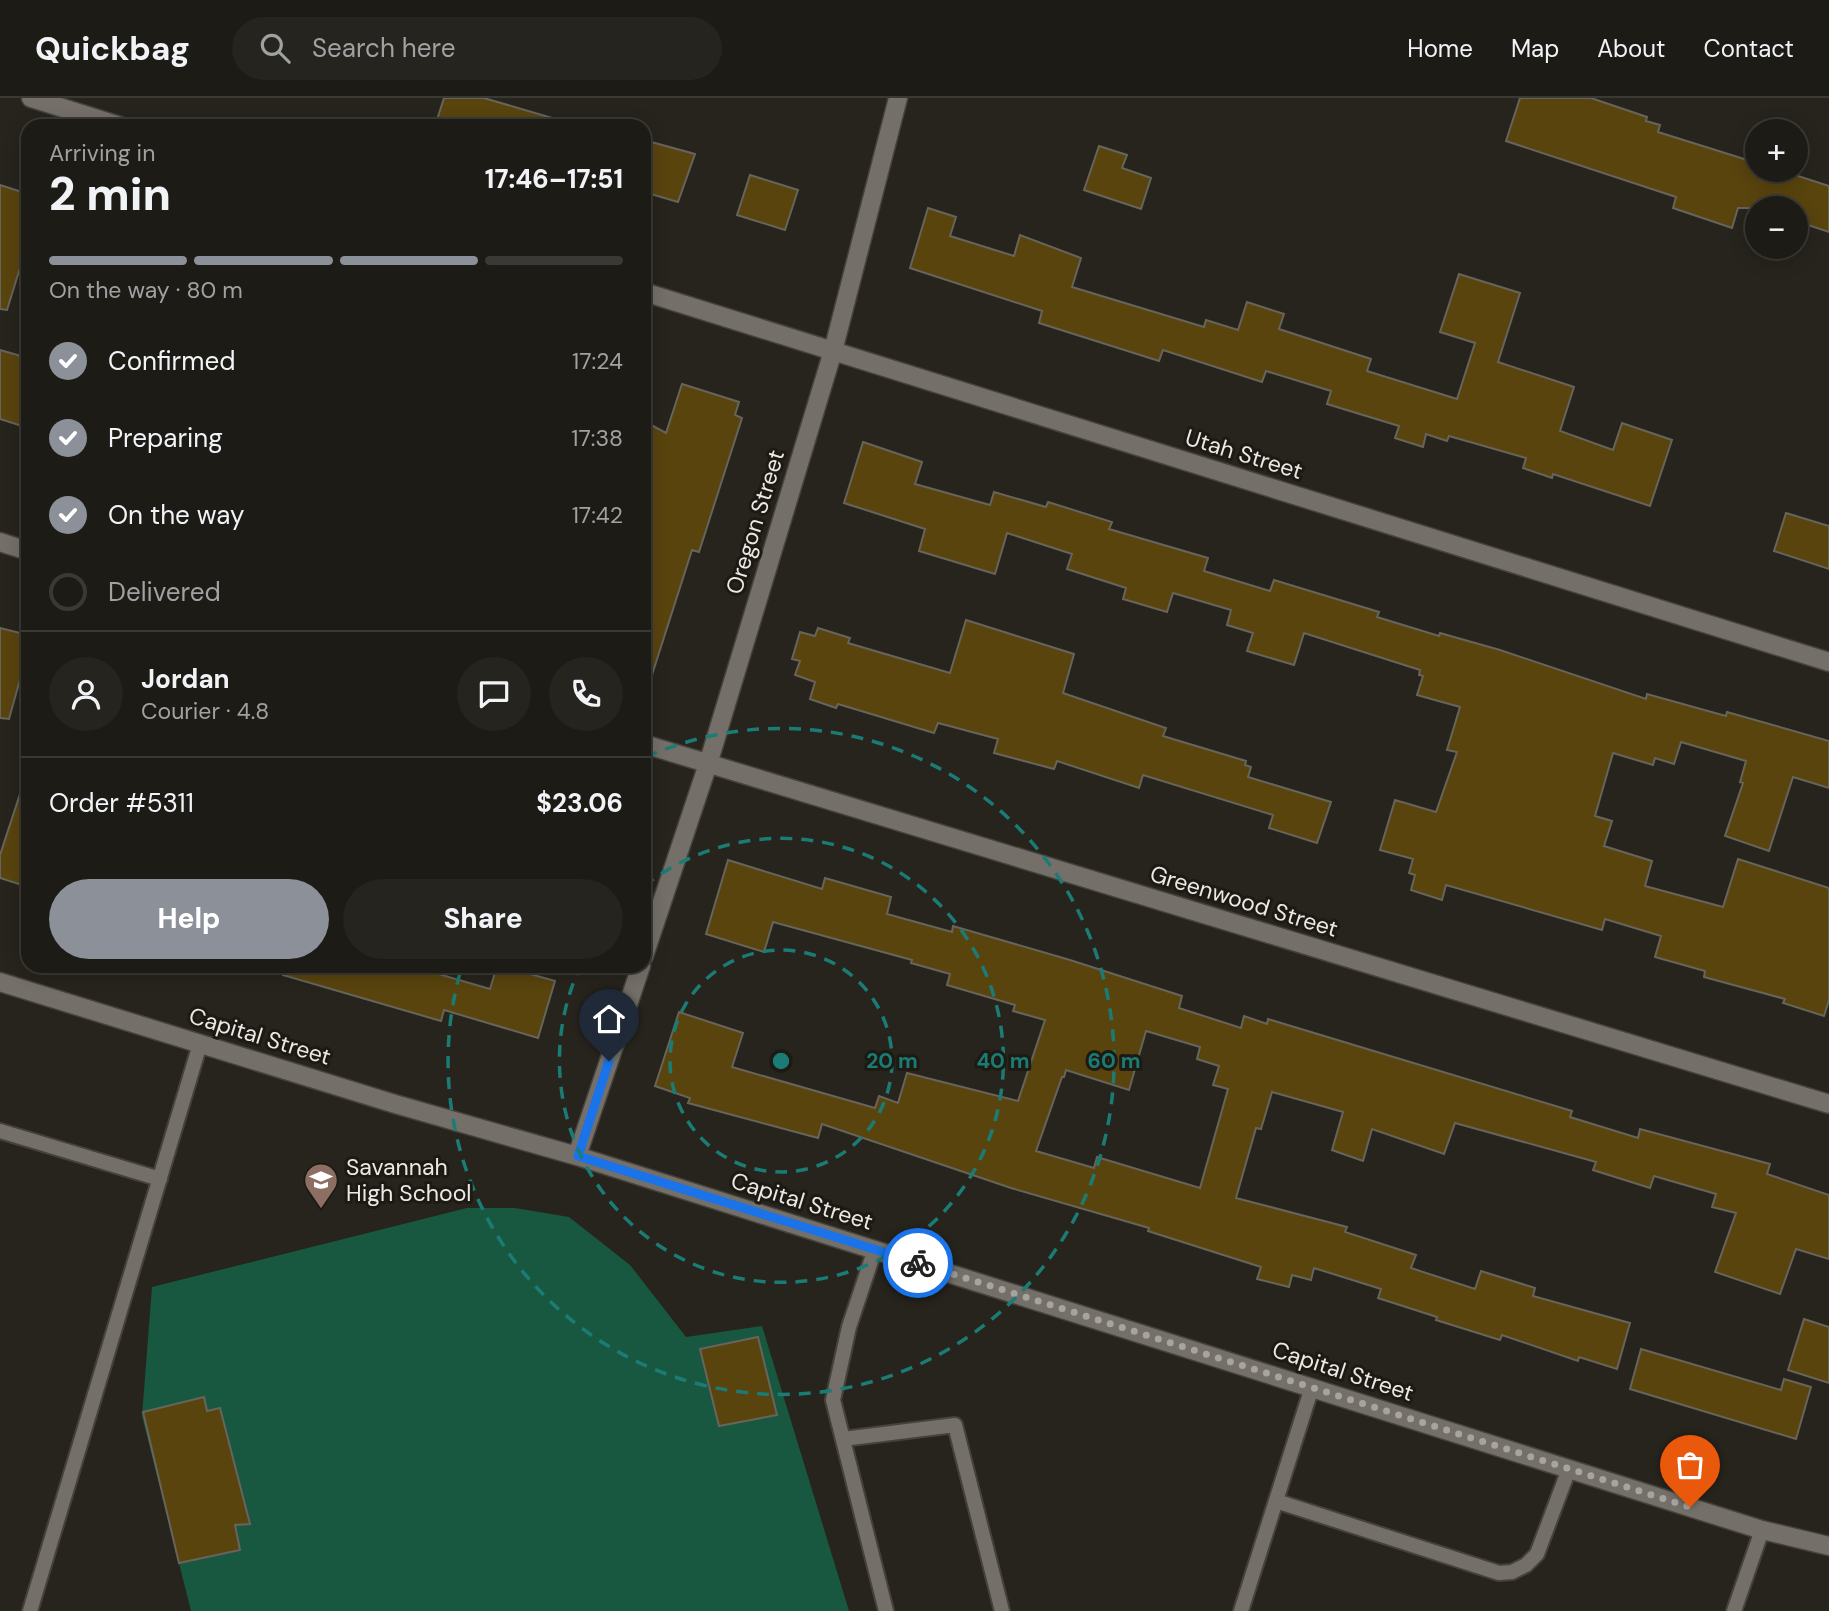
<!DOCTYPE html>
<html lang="en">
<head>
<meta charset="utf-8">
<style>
	body { margin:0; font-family:"DM Sans",sans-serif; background:#25241f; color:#f1f3f6; height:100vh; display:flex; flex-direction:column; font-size:26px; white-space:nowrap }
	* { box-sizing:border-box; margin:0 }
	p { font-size:23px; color:#a0a1a1 }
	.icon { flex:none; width:38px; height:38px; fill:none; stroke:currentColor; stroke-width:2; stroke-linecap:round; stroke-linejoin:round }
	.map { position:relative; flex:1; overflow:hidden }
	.drawer { position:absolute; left:21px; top:21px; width:630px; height:854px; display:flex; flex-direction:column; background:#1d1b16; border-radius:21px; box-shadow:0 4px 18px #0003,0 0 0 2px #3b3935 }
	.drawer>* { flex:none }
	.fabs { position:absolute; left:1745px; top:21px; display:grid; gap:14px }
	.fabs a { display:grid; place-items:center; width:63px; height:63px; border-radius:50%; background:#1d1b16; box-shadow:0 4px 18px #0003,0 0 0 2px #3b3935; font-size:35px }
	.pin { position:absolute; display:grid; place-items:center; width:60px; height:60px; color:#fff; margin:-72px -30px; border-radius:50% 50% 50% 0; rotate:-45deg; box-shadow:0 0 7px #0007 }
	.pin .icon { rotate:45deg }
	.courier { position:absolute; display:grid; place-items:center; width:70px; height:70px; margin:-35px; border:5px solid #1a73e8; border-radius:50%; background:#fff; color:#222; box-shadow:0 2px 9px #0007 }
	.headline em { font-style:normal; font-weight:800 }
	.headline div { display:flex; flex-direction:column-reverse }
	.headline { display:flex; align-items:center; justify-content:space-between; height:119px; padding:0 28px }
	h1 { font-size:46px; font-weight:800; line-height:52px }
	.bar { display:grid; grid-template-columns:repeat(4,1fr); gap:10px 7px; align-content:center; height:84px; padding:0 28px }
	.bar i { height:9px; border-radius:5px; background:#3b3935 }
	.bar .active { background:#8c9099 }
	.bar p { grid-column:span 4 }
	.line { display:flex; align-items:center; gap:18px; padding:0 28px; border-top:2px solid #3b3935 }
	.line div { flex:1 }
	.round { display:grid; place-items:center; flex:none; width:74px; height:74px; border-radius:37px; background:#25241f }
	ol { padding:0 28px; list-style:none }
	li { display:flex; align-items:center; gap:21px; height:77px }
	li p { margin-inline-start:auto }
	li .icon { padding:7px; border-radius:50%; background:#8c9099; color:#fff; stroke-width:4 }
	li:last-child { color:#a0a1a1 }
	li i { width:38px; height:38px; border:4px solid #3b3935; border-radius:50% }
	.button { display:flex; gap:14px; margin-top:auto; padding:14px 28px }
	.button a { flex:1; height:80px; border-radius:42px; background:#8c9099; color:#fff; font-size:28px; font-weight:800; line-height:80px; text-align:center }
	.button a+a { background:#25241f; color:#f1f3f6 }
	header { display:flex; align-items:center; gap:42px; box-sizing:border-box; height:98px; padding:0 35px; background:#1d1b16; border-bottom:2px solid #3b3935 }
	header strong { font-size:33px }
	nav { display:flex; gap:38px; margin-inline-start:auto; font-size:24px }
	.search { width:490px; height:63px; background:#25241f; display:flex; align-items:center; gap:18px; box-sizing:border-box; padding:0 24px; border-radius:38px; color:#a0a1a1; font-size:26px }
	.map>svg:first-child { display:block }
	.green { fill:#195840 }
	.building { fill:#59440e; stroke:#67645c; stroke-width:2; fill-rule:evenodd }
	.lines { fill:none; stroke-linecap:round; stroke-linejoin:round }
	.lane-casing { stroke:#45423c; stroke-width:18 }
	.street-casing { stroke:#45423c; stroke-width:21 }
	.lane { stroke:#747069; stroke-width:14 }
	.street { stroke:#747069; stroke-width:18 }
	.done { stroke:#a6a49f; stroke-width:7; stroke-dasharray:0 12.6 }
	.route { stroke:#1a73e8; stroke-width:9 }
	.ring { fill:none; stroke:#1a7c74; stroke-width:3.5; stroke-dasharray:12 9 }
	.labels { text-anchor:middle; stroke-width:6; stroke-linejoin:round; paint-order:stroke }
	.street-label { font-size:23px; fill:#ebe9e5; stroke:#1d1a14 }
	.poi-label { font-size:23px; fill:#ebe9e5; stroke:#1d1a14; text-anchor:start }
	.centre { fill:#1a7c74; stroke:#1d1a14; stroke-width:3.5 }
	.ring-label { font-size:21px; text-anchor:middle; font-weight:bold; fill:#1a7c74; stroke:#1d1a14; stroke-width:6; stroke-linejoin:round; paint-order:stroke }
</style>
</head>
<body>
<header>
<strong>Quickbag</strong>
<div class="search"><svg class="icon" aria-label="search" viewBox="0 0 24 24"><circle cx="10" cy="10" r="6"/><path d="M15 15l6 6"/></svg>Search here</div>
<nav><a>Home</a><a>Map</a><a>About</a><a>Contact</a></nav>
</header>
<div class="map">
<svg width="1829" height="1513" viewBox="0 0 1829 1513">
	<rect width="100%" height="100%" fill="#27241d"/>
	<!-- green -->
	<path class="green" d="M 467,1110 L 515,1110 L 569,1119 L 630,1167 L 686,1239 L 762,1228 L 849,1513 L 191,1513 L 142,1318 L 152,1189 Z"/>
	<!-- building -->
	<path class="building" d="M 444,0 L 484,0 L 552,20 L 551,28 L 435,28 Z
		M 1520,0 L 1591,0 L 1647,19 L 1646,23 L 1660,27 L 1658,34 L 1757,65 L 1757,72 L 1780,72 L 1829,88 L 1829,134 L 1796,123 L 1796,110 L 1738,110 L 1732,130 L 1673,110 L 1676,99 L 1506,43 Z
		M 644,42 L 695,56 L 678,104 L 644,94 Z
		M 1099,48 L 1127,57 L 1122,70 L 1151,80 L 1141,111 L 1084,92 Z
		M 750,77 L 798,92 L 785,132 L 737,117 Z
		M 0,87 L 28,96 L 28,144 L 7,212 L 0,211 Z
		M 928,110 L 956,119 L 950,138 L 1014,158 L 1020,137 L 1081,160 L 1072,189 L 1204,229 L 1206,222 L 1238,232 L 1247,204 L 1284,216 L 1279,231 L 1371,261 L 1367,273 L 1457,301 L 1475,245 L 1440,234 L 1459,176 L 1520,195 L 1498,264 L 1574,289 L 1560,333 L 1613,352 L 1622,325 L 1672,342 L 1650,408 L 1553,376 L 1552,380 L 1523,370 L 1526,360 L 1449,338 L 1447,343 L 1426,336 L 1423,349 L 1395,340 L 1399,328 L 1327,306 L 1331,293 L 1266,273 L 1262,284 L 1163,252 L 1159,263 L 1039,225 L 1042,213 L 910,170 Z
		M 0,252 L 28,260 L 28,330 L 0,321 Z
		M 682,286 L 739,304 L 735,317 L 742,320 L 699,454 L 692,452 L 650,583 L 644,582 L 644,323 L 666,335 Z
		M 863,344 L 922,364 L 915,386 L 990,407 L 994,394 L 1046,409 L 1048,404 L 1112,424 L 1109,431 L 1208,460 L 1204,473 L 1270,493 L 1274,482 L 1379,514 L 1377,519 L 1439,538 L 1440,535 L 1500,552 L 1646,601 L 1647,596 L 1726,618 L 1727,614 L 1829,643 L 1829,690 L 1793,679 L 1769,753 L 1725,738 L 1743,685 L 1740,684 L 1746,663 L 1681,644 L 1674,666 L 1655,660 L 1653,667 L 1613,655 L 1595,718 L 1612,723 L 1604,748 L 1652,763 L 1645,788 L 1723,809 L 1738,761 L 1829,790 L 1829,902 L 1824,918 L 1783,905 L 1785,901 L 1704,879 L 1705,873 L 1655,859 L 1661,838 L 1605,821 L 1602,832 L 1446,787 L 1442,802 L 1411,792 L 1415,777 L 1409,775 L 1413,761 L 1380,752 L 1395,702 L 1436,714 L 1457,654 L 1447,652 L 1460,609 L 1417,597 L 1423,578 L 1419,577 L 1420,572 L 1304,535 L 1294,567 L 1247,553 L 1253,535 L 1227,527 L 1231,512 L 1173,495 L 1167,514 L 1123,501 L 1126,490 L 1067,471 L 1072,456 L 1007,435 L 995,476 L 919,453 L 925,431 L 844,405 Z
		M 1786,415 L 1829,428 L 1829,471 L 1774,453 Z
		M 966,522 L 1074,556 L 1063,595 L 1166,630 L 1163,638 L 1246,663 L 1245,667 L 1251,669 L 1248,679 L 1331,704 L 1317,745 L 1269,730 L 1273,717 L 1143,677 L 1139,690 L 1057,663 L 1054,671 L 994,655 L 998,641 L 938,625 L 934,635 L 838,606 L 836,610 L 810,601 L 815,584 L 795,577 L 800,563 L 792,561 L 800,534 L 815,538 L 818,530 L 850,540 L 848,545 L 950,575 Z
		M 0,530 L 28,537 L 28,553 L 9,621 L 0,620 Z
		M 22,690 L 28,691 L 28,789 L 0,780 L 0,757 Z
		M 728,762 L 822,791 L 825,780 L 891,799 L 887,816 L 952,834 L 953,828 L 1070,862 L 1182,898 L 1179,910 L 1241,930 L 1244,918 L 1267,926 L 1268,921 L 1572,1013 L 1570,1019 L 1638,1040 L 1640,1031 L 1770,1066 L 1767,1076 L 1829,1097 L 1829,1161 L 1796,1151 L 1780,1196 L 1715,1174 L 1736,1115 L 1712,1109 L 1716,1096 L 1654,1078 L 1650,1090 L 1593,1072 L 1596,1064 L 1455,1025 L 1444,1056 L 1372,1031 L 1363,1063 L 1332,1052 L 1343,1014 L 1272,994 L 1261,1031 L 1256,1030 L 1236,1100 L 1347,1129 L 1345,1134 L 1416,1157 L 1411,1170 L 1475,1191 L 1481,1173 L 1535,1190 L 1533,1198 L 1630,1225 L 1617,1271 L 1579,1259 L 1578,1263 L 1502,1237 L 1500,1242 L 1436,1222 L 1437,1219 L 1378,1200 L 1381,1191 L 1314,1170 L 1311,1182 L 1292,1177 L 1289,1189 L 1257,1181 L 1261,1169 L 1148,1133 L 1149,1130 L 1011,1090 L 822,1026 L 818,1040 L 688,1005 L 690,1000 L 655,988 L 679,914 L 743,935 L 732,969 L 875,1010 L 879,998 L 898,1005 L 907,975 L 1018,1003 L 1045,922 L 1013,913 L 1015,907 L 947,887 L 950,876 L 911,865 L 912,862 L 773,824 L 764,854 L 706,836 ZM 1146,933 L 1200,949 L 1197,961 L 1219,968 L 1213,987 L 1228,991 L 1200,1090 L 1097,1059 L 1094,1070 L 1036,1053 L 1062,979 L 1064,979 L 1066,972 L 1129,992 Z
		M 285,868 L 411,868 L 490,891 L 497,868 L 502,868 L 555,883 L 538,940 L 444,912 L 441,923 L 283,877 Z
		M 1804,1221 L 1829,1229 L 1829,1285 L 1788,1272 Z
		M 758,1239 L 777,1317 L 719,1328 L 700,1251 Z
		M 1641,1251 L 1781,1292 L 1784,1281 L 1811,1289 L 1796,1341 L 1630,1291 Z
		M 204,1299 L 207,1313 L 220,1310 L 250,1426 L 235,1427 L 240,1452 L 179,1465 L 143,1314 Z"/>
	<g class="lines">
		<!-- lane casing -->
		<g class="lane-casing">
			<path id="lane" d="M 0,1033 L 160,1081
				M 875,1151 L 849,1229 L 833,1302 L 886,1513
				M 843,1341 L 955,1327 L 1002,1513
				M 1276,1403 L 1499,1475 L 1512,1474 L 1526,1467 L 1537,1456 L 1569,1371
				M 30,1513 L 200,946
				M 1241,1513 L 1312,1289
				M 1734,1513 L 1762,1432"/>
		</g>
		<!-- street casing -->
		<g class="street-casing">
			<path id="street" d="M 31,0 L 120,28
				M 644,194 L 1829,564
				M 0,444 L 28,453
				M 644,646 L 1829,1006
				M 644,858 L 708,666 L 833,253 L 898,0
				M 0,884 L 395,1006 L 577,1058 L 1762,1432 L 1829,1448
				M 577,1058 L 641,868"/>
		</g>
		<!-- lane -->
		<use href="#lane" class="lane"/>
		<!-- street -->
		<use href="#street" class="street"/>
	</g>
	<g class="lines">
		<!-- done -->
		<path class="done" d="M 918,1165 L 1690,1409"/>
		<!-- route -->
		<path class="route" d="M 609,963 L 578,1058 L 918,1165"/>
	</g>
	<!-- distance rings -->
	<g class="ring">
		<circle cx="781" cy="963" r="111"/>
		<path d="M644 788A222 222 0 1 1 580 869"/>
		<path d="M646 659A333 333 0 1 1 462 868"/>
	</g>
	<!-- icons -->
	<defs>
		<g id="school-pin" transform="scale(1.75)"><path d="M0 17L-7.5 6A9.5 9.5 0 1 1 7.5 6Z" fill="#8d6e63" stroke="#1d1a14"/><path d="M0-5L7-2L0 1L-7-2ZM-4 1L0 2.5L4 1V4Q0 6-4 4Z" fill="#fff"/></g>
	</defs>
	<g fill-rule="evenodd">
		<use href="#school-pin" x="321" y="1082"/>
	</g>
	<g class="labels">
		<!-- street labels -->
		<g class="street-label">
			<text transform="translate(1244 356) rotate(17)" y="8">Utah Street</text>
			<text transform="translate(755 424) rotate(-73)" y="8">Oregon Street</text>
			<text transform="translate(1244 803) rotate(17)" y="8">Greenwood Street</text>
			<text transform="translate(260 938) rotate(17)" y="8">Capital Street</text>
			<text transform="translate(802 1103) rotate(17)" y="8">Capital Street</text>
			<text transform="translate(1343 1273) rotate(18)" y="8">Capital Street</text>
		</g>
		<!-- poi labels -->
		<g class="poi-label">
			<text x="346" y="1077">Savannah<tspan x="346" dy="26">High School</tspan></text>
		</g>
	</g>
	<circle cx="781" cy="963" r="10" class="centre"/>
	<g class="ring-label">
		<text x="892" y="970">20 m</text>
		<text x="1003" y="970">40 m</text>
		<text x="1114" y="970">60 m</text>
	</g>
</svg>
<div class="fabs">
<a>+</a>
<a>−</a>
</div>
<div class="pin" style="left:1690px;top:1409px;background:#ea580c"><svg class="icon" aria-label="bag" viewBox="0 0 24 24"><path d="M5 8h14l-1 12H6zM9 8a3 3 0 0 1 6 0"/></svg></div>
<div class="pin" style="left:609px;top:963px;background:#1f2937"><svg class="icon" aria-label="home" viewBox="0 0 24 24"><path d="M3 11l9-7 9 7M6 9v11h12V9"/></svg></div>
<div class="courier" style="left:918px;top:1165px"><svg class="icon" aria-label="bike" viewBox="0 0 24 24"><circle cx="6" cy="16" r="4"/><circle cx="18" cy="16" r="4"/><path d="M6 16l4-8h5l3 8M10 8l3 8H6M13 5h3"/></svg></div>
<section class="drawer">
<div class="headline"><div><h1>2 min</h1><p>Arriving in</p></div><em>17:46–17:51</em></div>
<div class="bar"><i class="active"></i><i class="active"></i><i class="active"></i><i></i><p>On the way · 80 m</p></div>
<ol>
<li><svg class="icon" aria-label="check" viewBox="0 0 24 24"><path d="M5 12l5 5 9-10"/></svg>Confirmed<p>17:24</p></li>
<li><svg class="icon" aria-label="check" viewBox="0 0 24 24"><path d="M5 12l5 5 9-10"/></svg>Preparing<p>17:38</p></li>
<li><svg class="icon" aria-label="check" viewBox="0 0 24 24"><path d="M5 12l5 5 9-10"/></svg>On the way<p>17:42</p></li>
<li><i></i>Delivered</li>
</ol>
<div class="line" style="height:126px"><a class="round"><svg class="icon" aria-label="person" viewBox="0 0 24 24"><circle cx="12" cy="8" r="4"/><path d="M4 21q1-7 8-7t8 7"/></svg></a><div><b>Jordan</b><p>Courier · 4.8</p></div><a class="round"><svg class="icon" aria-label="chat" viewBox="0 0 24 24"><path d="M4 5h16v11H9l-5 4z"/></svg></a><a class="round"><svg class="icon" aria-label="phone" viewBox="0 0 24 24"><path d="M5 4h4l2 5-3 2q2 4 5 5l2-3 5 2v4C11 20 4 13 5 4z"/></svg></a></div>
<div class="line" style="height:91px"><div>Order #5311</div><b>$23.06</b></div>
<div class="button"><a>Help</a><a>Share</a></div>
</section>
</div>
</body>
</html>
